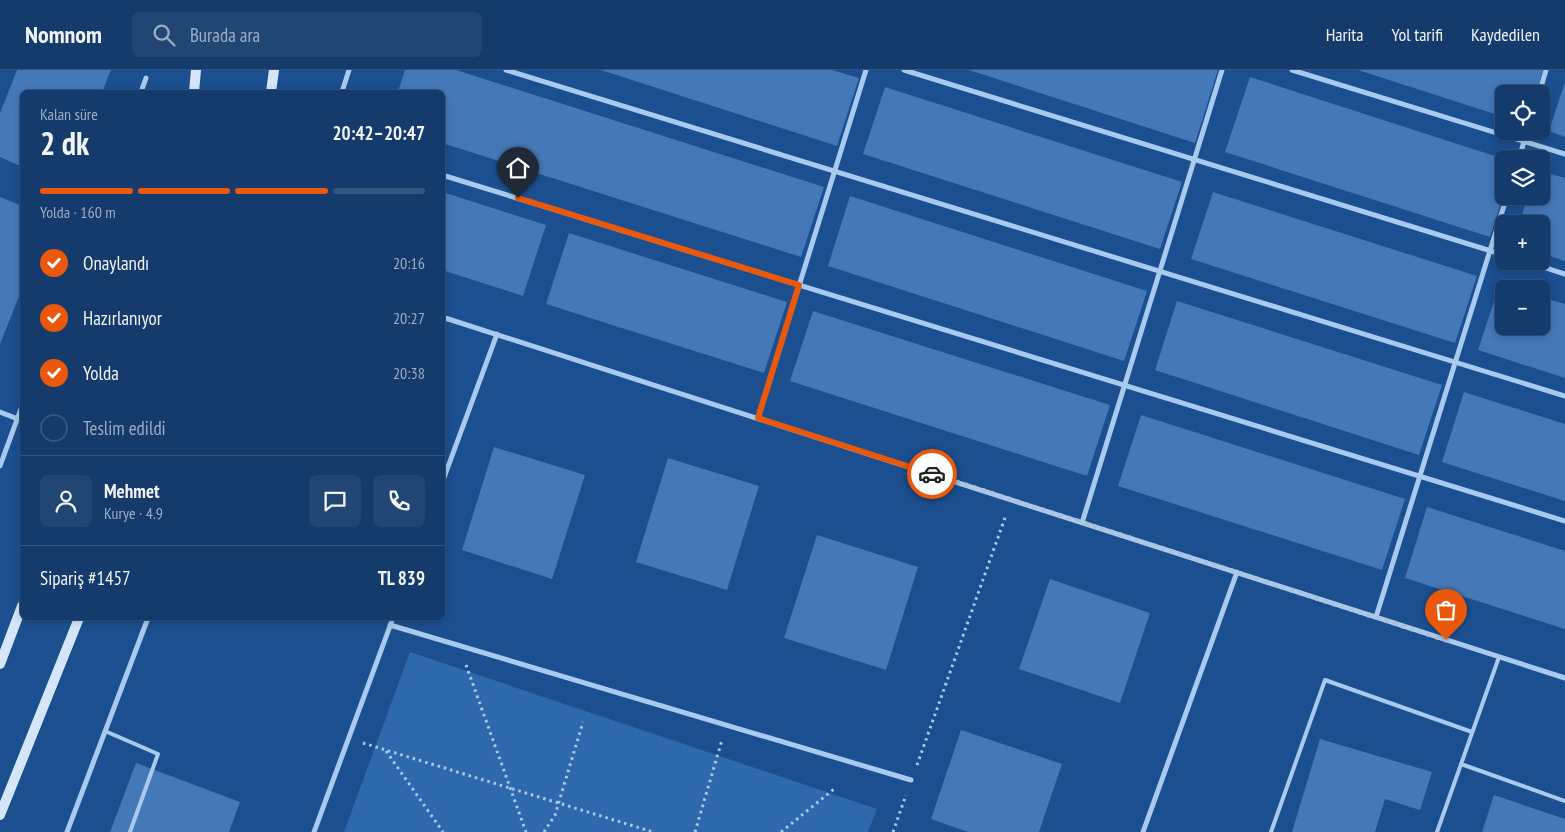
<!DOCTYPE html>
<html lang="tr">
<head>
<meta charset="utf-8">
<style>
	body { margin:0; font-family:"PT Sans Narrow",sans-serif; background:#214673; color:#f1f3f6; height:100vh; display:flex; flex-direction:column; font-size:19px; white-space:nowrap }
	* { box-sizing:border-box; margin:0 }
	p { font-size:16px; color:#9dadc1 }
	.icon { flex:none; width:28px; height:28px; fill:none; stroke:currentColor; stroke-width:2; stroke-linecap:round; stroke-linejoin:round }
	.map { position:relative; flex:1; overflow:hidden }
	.panel { position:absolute; left:20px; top:20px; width:425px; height:530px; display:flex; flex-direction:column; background:#143b6b; border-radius:8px; box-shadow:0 2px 8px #0003,0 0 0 1px #33557e }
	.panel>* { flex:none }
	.tools { position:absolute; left:1495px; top:15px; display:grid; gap:10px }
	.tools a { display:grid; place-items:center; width:55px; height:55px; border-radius:8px; background:#143b6b; box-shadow:0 2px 8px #0003,0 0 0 1px #33557e; font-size:25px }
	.pin { position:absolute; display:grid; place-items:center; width:42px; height:42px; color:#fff; margin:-51px -21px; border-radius:50% 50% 50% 0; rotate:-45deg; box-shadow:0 0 5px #0007 }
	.pin .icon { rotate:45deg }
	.courier { position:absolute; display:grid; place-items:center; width:50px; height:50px; margin:-25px; border:4px solid #ea580c; border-radius:50%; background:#fff; color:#222; box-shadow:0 1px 6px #0007 }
	.overview em { font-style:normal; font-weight:700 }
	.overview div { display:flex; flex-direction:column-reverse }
	.overview { display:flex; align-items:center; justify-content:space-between; height:85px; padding:0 20px }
	h1 { font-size:32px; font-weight:700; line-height:38px }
	.bar { display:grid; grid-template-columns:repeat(4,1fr); gap:8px 5px; align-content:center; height:60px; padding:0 20px }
	.bar i { height:6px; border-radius:4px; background:#33557e }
	.bar .current { background:#ea580c }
	.bar p { grid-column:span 4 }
	.line { display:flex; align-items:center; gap:12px; padding:0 20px; border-top:1px solid #33557e }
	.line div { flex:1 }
	.round { display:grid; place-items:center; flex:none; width:52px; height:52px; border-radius:8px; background:#214673 }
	ol { padding:0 20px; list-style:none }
	li { display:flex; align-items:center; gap:15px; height:55px }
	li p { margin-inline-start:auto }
	li .icon { padding:5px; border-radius:50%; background:#ea580c; color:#fff; stroke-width:4 }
	li:last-child { color:#9dadc1 }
	li i { width:28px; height:28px; border:2px solid #33557e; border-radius:50% }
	header { display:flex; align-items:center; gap:30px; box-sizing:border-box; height:70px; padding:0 25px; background:#143b6b; border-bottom:1px solid #33557e }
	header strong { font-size:24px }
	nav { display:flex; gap:28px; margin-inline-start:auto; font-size:18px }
	.search { width:350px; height:45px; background:#214673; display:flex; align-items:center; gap:12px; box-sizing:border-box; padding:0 18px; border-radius:8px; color:#9dadc1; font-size:19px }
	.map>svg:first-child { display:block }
	.green { fill:#2e69ad }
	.building { fill:#4478b7 }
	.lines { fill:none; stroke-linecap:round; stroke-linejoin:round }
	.path { stroke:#a9c9ee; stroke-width:3; stroke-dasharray:2.5 4; stroke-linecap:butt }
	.lane { stroke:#a9c9ee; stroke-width:4 }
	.street { stroke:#a9c9ee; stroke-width:5 }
	.secondary { stroke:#d6e6fa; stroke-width:10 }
	.done { stroke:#afc1d8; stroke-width:5; stroke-dasharray:0 9 }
	.route { stroke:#ea580c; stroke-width:6 }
</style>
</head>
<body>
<header>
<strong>Nomnom</strong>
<div class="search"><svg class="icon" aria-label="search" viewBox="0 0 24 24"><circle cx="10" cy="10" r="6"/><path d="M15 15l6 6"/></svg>Burada ara</div>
<nav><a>Harita</a><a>Yol tarifi</a><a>Kaydedilen</a></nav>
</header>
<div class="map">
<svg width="1565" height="762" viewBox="0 0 1565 762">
	<rect width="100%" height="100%" fill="#1b4f8f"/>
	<!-- green -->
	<path class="green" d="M 410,582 L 877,739 L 868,762 L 344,762 Z"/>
	<!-- building -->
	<path class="building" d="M 17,0 L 111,0 L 102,22 L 22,22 L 22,97 L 0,87 L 0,43 Z
		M 405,0 L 456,0 L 824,117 L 801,187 L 442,73 L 442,22 L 398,22 Z
		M 601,0 L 832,0 L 859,8 L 837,76 Z
		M 969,0 L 1218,0 L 1195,73 Z
		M 1358,0 L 1543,0 L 1536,24 L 1504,24 L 1504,47 Z
		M 1250,7 L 1504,89 L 1504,123 L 1490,167 L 1225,82 Z
		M 1565,12 L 1565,67 L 1549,61 Z
		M 885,17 L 1182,112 L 1160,179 L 863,84 Z
		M 1541,101 L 1565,108 L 1565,191 L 1541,183 L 1541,154 L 1519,154 L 1528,126 L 1541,126 Z
		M 442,122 L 546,155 L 523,226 L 442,200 Z
		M 1213,122 L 1477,206 L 1455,273 L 1191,189 Z
		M 850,126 L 1147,221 L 1124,291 L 828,196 Z
		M 0,127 L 22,136 L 22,219 L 0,274 Z
		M 569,163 L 787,232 L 764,303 L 546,234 Z
		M 1500,213 L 1515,218 L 1504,219 L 1504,256 L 1541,256 L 1541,227 L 1565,234 L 1565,308 L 1478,280 Z
		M 1177,231 L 1442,315 L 1419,385 L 1155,300 Z
		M 813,241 L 1110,335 L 1087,406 L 790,311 Z
		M 1464,322 L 1565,354 L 1565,431 L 1442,392 Z
		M 1141,345 L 1405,429 L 1382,500 L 1118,416 Z
		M 494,377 L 585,405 L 552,509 L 462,480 Z
		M 668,388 L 759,416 L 727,520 L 636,492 Z
		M 1427,437 L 1565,481 L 1565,559 L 1405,508 Z
		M 817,465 L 918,497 L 886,600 L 784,568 Z
		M 1050,509 L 1150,543 L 1120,633 L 1019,599 Z
		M 961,660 L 1062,694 L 1039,762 L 968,762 L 931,749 Z
		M 1320,669 L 1432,702 L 1420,740 L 1385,729 L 1375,762 L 1292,762 Z
		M 136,693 L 240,732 L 229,762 L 110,762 Z
		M 1494,725 L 1565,749 L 1565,762 L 1482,762 Z"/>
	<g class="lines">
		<!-- path -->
		<path class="path" d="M 466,595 L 526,762
			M 363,673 L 653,762
			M 386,681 L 443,762
			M 917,695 L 1006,445
			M 544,762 L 555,745 L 583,652
			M 695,762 L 722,670
			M 781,762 L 834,719
			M 893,762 L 906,725"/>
		<!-- lane -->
		<path class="lane" d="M 105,661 L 158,684 L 130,762
			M 1461,694 L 1565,731
			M 1271,762 L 1325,610 L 1472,662
			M 1437,762 L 1499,587"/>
		<!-- street -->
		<path class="street" d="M 506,0 L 1565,326
			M 904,0 L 1504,185
			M 1292,0 L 1565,84
			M 141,22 L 146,8
			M 342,22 L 349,0
			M 1539,24 L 1546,0
			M 1519,89 L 1527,61
			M 442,105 L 1565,451
			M 1524,191 L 1565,204
			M 442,247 L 1565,608
			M 0,342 L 18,349
			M 758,348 L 866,0
			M 0,396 L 22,336
			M 442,413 L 497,264
			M 1082,453 L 1222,0
			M 1376,547 L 1507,126
			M 390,555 L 911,710
			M 67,762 L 148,548
			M 314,762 L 393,548
			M 1143,762 L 1237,502"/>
		<!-- secondary -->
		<path class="secondary" d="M 194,22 L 196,0
			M 271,22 L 274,0
			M 0,594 L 22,536
			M 0,745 L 79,548"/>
	</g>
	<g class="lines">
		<!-- done -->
		<path class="done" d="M 932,404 L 1446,570"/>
		<!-- route -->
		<path class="route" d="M 518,128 L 799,215 L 758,348 L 932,404"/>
	</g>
</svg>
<div class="tools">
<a><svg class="icon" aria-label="locate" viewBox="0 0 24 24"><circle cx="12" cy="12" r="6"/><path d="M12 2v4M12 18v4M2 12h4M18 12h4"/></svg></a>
<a><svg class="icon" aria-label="layers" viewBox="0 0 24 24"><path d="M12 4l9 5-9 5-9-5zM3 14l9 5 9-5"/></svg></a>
<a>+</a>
<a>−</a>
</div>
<div class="pin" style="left:1446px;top:570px;background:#ea580c"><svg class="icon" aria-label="bag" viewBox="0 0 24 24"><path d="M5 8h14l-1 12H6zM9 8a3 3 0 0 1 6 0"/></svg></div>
<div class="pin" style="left:518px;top:128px;background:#1f2937"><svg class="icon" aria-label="home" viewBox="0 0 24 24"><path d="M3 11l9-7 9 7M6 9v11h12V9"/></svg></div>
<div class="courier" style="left:932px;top:404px"><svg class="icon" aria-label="car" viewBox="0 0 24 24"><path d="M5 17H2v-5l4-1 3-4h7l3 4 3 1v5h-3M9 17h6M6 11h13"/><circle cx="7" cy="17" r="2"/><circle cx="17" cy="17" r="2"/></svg></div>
<section class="panel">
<div class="overview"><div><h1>2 dk</h1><p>Kalan süre</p></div><em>20:42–20:47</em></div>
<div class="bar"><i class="current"></i><i class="current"></i><i class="current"></i><i></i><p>Yolda · 160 m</p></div>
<ol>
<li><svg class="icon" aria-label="check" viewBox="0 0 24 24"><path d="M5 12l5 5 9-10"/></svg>Onaylandı<p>20:16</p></li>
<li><svg class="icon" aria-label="check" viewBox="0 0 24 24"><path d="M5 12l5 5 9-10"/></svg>Hazırlanıyor<p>20:27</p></li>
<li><svg class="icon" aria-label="check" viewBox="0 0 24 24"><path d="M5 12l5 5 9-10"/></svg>Yolda<p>20:38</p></li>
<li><i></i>Teslim edildi</li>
</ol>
<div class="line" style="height:90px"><a class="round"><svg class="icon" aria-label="person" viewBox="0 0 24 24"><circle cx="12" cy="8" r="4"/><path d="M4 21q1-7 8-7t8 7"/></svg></a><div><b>Mehmet</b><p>Kurye · 4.9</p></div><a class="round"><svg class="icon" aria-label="chat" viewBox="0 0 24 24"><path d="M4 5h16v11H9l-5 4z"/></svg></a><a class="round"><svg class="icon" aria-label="phone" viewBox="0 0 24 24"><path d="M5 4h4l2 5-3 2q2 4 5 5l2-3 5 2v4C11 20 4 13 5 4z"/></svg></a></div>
<div class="line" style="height:65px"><div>Sipariş #1457</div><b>TL 839</b></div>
</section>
</div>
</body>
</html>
